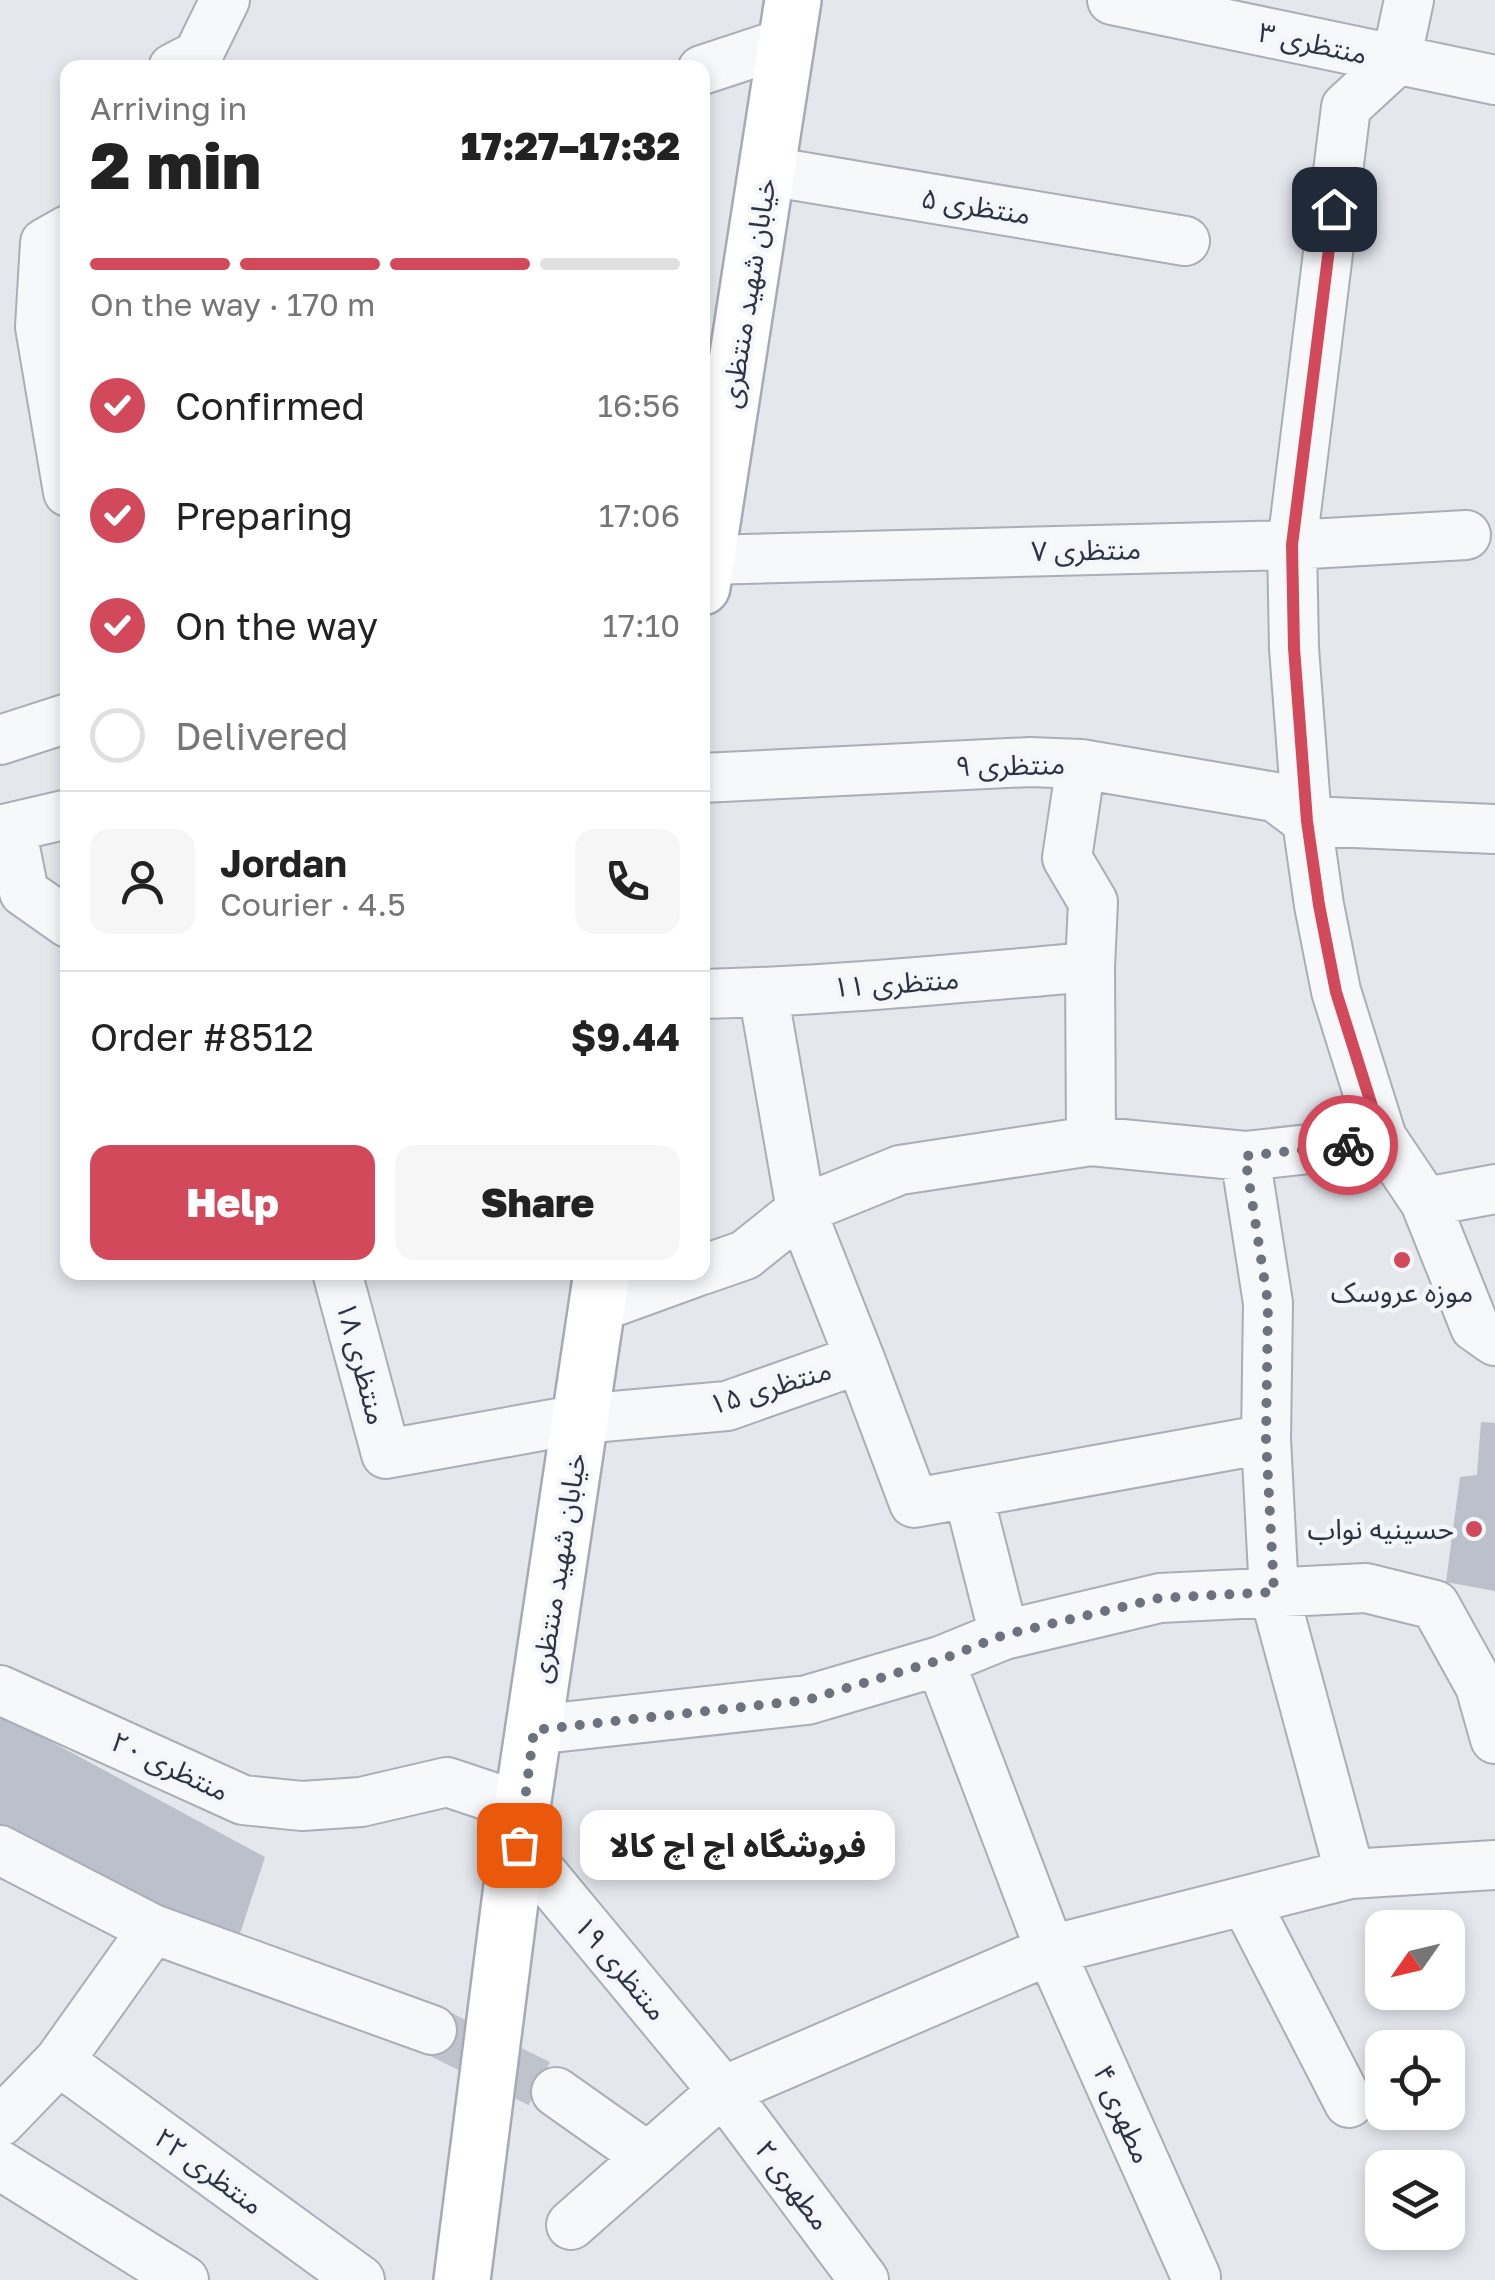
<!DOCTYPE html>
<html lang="en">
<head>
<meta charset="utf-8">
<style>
	body { margin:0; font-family:"Golos Text","Noto Sans Arabic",sans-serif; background:#f6f6f6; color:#222; height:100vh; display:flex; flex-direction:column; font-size:38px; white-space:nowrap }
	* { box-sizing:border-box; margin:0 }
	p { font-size:32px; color:#767676 }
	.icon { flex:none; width:55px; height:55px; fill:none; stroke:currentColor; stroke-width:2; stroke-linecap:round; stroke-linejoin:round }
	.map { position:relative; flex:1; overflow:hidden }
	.panel { position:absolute; left:60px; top:60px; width:650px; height:1220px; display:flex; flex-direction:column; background:#fff; border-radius:20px; box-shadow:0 5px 15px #0003 }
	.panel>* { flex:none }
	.needle { width:65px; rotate:236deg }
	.buttons { position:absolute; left:1365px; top:1910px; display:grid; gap:20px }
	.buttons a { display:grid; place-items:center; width:100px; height:100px; border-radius:20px; background:#fff; box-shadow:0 5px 15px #0003; font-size:50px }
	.pin { position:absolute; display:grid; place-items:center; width:85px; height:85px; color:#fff; margin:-42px; border-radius:20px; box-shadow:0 5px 15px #0006 }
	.courier { position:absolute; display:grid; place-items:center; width:100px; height:100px; margin:-50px; border:8px solid #d1495b; border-radius:50%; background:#fff; color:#222; box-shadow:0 2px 12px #0007 }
	.bubble { position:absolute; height:70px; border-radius:20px; background:#fff; box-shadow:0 5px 15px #0003; font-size:32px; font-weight:800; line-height:70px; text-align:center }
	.headline em { font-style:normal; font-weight:800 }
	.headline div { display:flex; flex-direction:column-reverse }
	.headline { display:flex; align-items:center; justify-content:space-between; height:170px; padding:0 30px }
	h1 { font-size:65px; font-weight:800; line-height:75px }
	.bar { display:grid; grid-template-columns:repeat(4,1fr); gap:15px 10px; align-content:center; height:120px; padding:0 30px }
	.bar i { height:12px; border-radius:8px; background:#e0e0e0 }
	.bar .on { background:#d1495b }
	.bar p { grid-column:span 4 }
	.line { display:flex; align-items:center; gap:25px; padding:0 30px; border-top:2px solid #e0e0e0 }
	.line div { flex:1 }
	.round { display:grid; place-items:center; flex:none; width:105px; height:105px; border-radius:20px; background:#f6f6f6 }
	ol { padding:0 30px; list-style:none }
	li { display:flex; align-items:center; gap:30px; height:110px }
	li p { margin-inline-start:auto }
	li .icon { padding:10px; border-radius:50%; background:#d1495b; color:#fff; stroke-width:4 }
	li:last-child { color:#767676 }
	li i { width:55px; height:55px; border:5px solid #e0e0e0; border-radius:50% }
	.button { display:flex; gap:20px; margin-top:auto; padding:20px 30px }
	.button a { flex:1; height:115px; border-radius:20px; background:#d1495b; color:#fff; font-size:40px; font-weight:800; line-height:115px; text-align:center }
	.button a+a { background:#f6f6f6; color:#222 }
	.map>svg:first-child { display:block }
	.building { fill:#bbc0ca }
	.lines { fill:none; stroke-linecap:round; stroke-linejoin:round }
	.minor-tunnel { stroke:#bfc3cb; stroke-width:48; stroke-dasharray:48 24; stroke-linecap:butt }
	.minor-casing { stroke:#a9aeb7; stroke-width:52 }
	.major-casing { stroke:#a3abb8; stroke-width:60 }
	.minor { stroke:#f7f8fa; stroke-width:48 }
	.major { stroke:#fff; stroke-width:55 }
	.done { stroke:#6c737f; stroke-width:10; stroke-dasharray:0 18 }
	.route { stroke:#d1495b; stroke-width:12 }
	.poi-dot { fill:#d1495b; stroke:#f4f6f9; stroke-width:4 }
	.labels { text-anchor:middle; stroke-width:9; stroke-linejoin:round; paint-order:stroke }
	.street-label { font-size:28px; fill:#2b3445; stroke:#f4f6f9 }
	.poi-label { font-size:28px; fill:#2b3445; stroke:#f4f6f9 }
</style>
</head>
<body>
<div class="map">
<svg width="1495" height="2280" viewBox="0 0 1495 2280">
	<rect width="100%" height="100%" fill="#e4e7ec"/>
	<!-- building -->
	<path class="building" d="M 1481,1422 L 1495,1423 L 1495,1591 L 1446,1582 L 1460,1477 L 1477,1475 Z
		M 0,1714 L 265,1857 L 235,1949 L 0,1826 Z"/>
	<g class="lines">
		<!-- minor-tunnel -->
		<path class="minor-tunnel" d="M 432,2030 L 556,2092"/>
		<!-- minor casing -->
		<g class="minor-casing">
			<path id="minor" d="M 1112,0 L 1495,80
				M 1396,61 L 1346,107 L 1292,545 L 1294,648 L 1307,821 L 1319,905 L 1336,991 L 1382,1138 L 1425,1202 L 1475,1327 L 1495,1341
				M 1396,61 L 1409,0
				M 173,68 L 198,55 L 225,0
				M 702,70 L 787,42
				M 768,171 L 1185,241
				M 68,230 L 45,243 L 40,327 L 68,492
				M 706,560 L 1292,545 L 1466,535
				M 0,740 L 68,718
				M 1081,764 L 1067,858 L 1093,902 L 1090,967 L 1091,1141
				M 702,778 L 1030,762 L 1081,764 L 1275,797 L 1307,821 L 1495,829
				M 11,828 L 24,892 L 68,923
				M 0,830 L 68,814
				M 702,994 C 832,991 961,978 1090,967
				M 1245,1156 L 1268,1303 L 1266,1439 L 1274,1593 L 1350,1874
				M 1425,1202 L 1495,1189
				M 702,1270 L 745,1255 L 801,1210 L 900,1170 L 1091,1141 L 1245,1156 L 1355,1144 L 1382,1138
				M 337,1272 L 386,1454 L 580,1419 L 727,1406 L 860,1359 L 801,1210 L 763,992
				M 597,1308 L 696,1272
				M 860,1359 L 914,1503 L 1266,1439
				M 968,1493 L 1004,1635
				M 0,1690 L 243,1800 L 302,1806 L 361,1802 L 447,1782 L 522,1807
				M 534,1730 L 807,1700 L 940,1661
				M 519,1845 L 723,2091 L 864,2280
				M 0,1850 L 153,1929 L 432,2030
				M 1245,1901 L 1349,2103
				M 59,2061 L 360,2280
				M 556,2092 L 648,2157 L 723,2091 L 1050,1950 L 1350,1874 L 1495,1865
				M 0,2122 L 59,2061 L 153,1929
				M 0,2165 L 184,2280
				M 571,2225 L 648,2157
				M 1196,2277 L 1050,1950 L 940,1661 L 1004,1635 L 1160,1598 L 1366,1588 L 1435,1605 L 1480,1686 L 1495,1739"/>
		</g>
		<!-- major casing -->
		<g class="major-casing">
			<path id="major" d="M 702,587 L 793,0
				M 462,2280 L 522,1807 L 602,1272"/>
		</g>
		<!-- minor -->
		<use href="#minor" class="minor"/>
		<!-- major -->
		<use href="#major" class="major"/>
	</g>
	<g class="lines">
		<!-- done -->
		<path class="done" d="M 519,1845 L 534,1730 L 807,1700 L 940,1660 L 1004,1635 L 1160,1598 L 1274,1592 L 1266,1439 L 1268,1303 L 1245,1156 L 1348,1145"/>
		<!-- route -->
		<path class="route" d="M 1334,209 L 1292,545 L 1294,648 L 1307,821 L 1319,905 L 1336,992 L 1382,1138 L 1348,1145"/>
	</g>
	<!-- markers -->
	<g class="poi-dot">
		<circle cx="1402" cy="1260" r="10"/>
		<circle cx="1474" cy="1529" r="10"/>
	</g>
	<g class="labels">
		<!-- street labels -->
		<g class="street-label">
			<text transform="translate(1313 43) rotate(12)" y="10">منتظری ۳</text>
			<text transform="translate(976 206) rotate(9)" y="10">منتظری ۵</text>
			<text transform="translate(748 293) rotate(-81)" y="10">خیابان شهید منتظری</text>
			<text transform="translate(1086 550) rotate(-1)" y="10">منتظری ۷</text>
			<text transform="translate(1010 765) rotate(-1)" y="10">منتظری ۹</text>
			<text transform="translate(896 983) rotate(-4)" y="10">منتظری ۱۱</text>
			<text transform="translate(362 1363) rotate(75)" y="10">منتظری ۱۸</text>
			<text transform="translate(770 1387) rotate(-17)" y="10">منتظری ۱۵</text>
			<text transform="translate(558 1568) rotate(-81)" y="10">خیابان شهید منتظری</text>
			<text transform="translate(170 1766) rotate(25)" y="10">منتظری ۲۰</text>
			<text transform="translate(621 1968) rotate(50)" y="10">منتظری ۱۹</text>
			<text transform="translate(1123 2114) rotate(66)" y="10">مطهری ۴</text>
			<text transform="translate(209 2171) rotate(36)" y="10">منتظری ۲۲</text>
			<text transform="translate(793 2185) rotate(53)" y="10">مطهری ۲</text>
		</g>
		<!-- poi labels -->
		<g class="poi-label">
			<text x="1402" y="1302">موزه عروسک</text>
			<text x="1454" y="1539" text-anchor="end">حسینیه نواب</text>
		</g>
	</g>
</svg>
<div class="buttons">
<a><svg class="needle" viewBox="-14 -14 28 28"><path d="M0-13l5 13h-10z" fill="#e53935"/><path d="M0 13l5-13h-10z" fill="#767676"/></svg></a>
<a><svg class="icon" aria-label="locate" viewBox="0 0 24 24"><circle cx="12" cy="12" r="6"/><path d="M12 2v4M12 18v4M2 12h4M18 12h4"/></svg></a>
<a><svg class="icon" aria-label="layers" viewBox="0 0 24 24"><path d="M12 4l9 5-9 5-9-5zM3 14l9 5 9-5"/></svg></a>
</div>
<div class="pin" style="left:519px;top:1845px;background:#ea580c"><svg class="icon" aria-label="bag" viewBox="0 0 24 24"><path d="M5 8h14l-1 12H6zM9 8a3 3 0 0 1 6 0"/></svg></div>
<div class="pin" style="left:1334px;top:209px;background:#1f2937"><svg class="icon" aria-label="home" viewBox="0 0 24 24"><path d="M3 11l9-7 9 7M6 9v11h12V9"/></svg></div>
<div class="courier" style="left:1348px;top:1145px"><svg class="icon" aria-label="bike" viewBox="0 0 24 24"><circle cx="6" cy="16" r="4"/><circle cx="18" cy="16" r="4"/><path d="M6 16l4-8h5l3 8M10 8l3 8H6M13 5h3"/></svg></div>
<div class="bubble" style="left:580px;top:1810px;width:315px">فروشگاه اچ اچ کالا</div>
<section class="panel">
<div class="headline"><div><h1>2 min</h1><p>Arriving in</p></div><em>17:27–17:32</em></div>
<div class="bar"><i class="on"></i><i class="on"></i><i class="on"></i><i></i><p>On the way · 170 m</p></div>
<ol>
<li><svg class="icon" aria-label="check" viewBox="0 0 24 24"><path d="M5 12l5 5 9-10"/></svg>Confirmed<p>16:56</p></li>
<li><svg class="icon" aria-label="check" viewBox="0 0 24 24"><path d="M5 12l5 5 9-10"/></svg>Preparing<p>17:06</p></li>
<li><svg class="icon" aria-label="check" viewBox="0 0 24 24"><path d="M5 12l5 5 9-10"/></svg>On the way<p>17:10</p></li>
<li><i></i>Delivered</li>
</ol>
<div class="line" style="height:180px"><a class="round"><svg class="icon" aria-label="person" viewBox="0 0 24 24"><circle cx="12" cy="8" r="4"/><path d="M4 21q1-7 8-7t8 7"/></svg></a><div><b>Jordan</b><p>Courier · 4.5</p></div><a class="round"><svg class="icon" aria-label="phone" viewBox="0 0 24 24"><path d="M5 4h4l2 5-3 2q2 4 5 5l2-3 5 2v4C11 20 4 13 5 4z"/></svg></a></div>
<div class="line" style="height:130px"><div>Order #8512</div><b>$9.44</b></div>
<div class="button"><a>Help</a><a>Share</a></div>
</section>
</div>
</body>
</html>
